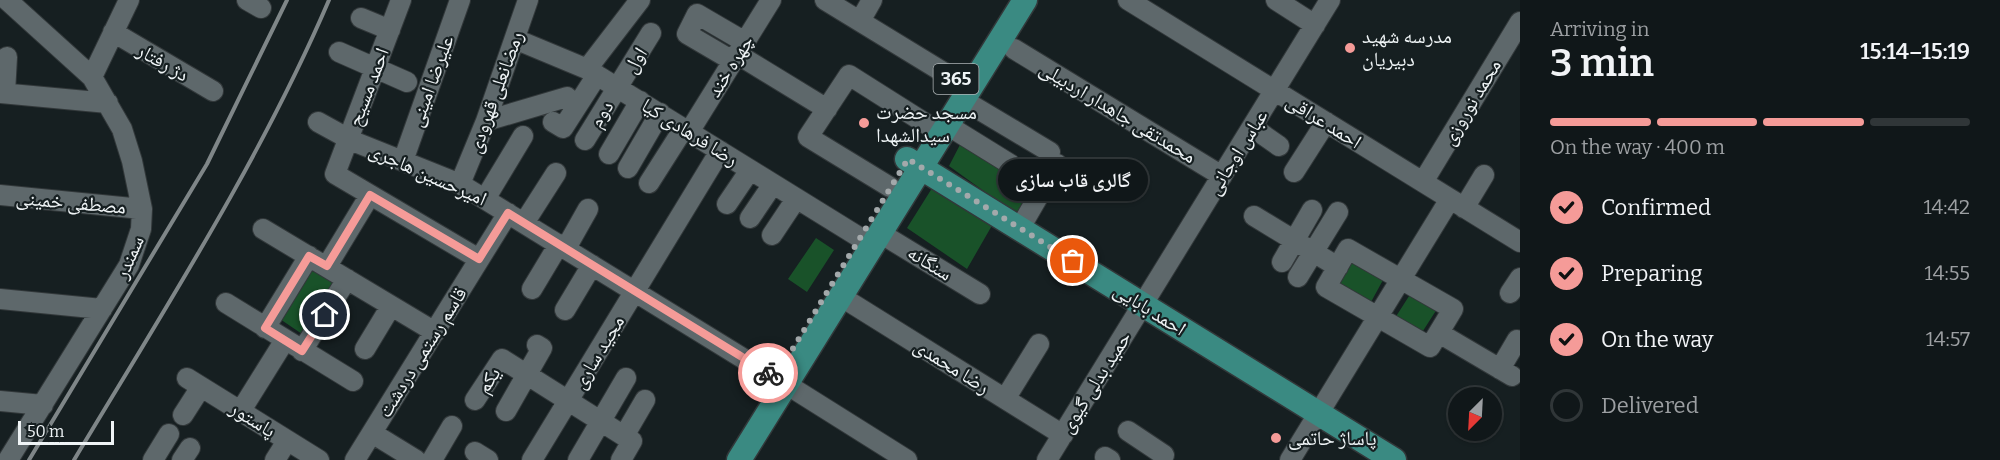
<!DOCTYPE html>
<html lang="en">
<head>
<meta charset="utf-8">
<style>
	body { margin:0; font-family:Bitter,"Noto Naskh Arabic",serif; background:#192022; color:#f1f3f6; height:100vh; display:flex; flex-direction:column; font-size:22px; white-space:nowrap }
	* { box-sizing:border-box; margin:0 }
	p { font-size:20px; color:#9c9fa2 }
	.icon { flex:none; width:33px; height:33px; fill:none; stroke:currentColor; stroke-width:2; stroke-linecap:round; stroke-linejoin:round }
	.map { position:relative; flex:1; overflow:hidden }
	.side { display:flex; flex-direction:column; background:#101719; width:480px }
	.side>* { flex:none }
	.needle { width:39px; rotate:204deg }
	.buttons { position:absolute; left:1448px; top:387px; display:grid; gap:12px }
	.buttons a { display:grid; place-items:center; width:54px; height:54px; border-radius:50%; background:#101719; box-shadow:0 2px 4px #0004,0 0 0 2px #303638; font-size:30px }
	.scale { position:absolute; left:18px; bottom:15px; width:96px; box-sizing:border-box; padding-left:6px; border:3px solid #eff4f6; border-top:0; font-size:16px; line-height:21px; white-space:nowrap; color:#eff4f6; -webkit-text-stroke:4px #161f21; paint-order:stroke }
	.pin { position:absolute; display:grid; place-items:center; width:51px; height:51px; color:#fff; margin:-26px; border:3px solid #fff; border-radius:50%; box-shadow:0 2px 6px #0007 }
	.courier { position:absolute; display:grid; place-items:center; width:60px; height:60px; margin:-30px; border:4px solid #f59b98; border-radius:50%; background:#fff; color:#222; box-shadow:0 2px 8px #0007 }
	.bubble { position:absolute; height:42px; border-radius:21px; background:#101719; box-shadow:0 2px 4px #0004,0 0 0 2px #303638; font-size:20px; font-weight:600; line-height:42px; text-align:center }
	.head em { font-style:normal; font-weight:600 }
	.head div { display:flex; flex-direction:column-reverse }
	.head { display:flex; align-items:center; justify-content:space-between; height:102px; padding:0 30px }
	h1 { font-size:39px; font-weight:600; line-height:45px }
	.bar { display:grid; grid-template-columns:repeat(4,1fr); gap:9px 6px; align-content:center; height:72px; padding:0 30px }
	.bar i { height:8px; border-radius:4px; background:#303638 }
	.bar .active { background:#f59b98 }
	.bar p { grid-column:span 4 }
	ol { padding:0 30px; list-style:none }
	li { display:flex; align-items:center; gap:18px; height:66px }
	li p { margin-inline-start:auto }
	li .icon { padding:6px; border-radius:50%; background:#f59b98; color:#111; stroke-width:4 }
	li:last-child { color:#9c9fa2 }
	li i { width:33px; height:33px; border:3px solid #303638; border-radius:50% }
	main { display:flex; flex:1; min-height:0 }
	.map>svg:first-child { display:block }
	.green { fill:#195229 }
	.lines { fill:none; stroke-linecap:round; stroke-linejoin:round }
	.minor-casing { stroke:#32383a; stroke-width:22 }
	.major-casing { stroke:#32383a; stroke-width:27 }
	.minor { stroke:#5e686b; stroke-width:20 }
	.major { stroke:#3a8a82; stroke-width:24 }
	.rail { stroke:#7f8688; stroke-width:4 }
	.done { stroke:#a3a9ab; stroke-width:6; stroke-dasharray:0 10.8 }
	.route { stroke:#f59b98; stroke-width:8 }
	.poi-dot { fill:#f59b98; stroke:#161f21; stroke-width:2 }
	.labels { text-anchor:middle; stroke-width:4.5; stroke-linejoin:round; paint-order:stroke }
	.shield { fill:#161f21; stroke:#aeb4b6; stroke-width:1.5 }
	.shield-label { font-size:18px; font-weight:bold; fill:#eff4f6 }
	.poi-label { font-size:20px; fill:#eff4f6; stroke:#161f21; text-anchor:start }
	.street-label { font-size:20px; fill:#eff4f6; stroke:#161f21 }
</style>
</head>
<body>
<main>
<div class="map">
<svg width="1520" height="460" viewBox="0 0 1520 460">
	<rect width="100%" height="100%" fill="#161f21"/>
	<!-- green -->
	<path class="green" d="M 964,137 L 1030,191 L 1017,215 L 949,166 Z
		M 934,185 L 994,222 L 967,269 L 907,228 Z
		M 816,238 L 834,250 L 807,292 L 788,279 Z
		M 1346,259 L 1383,280 L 1371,302 L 1334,281 Z
		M 307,266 L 337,285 L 305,336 L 277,317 Z
		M 1411,293 L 1437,309 L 1421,334 L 1395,318 Z"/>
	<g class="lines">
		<!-- minor casing -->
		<g class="minor-casing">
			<path id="minor" d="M 7,0 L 92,77 L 122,129 L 132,161 L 142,209 L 141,229 L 129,265 L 8,460
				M 247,0 L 261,8
				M 401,0 L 335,174 L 479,259
				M 825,0 L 956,80
				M 1128,0 L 1520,242
				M 1276,0 L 1315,25
				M 361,18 L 390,30
				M 860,21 L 872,0
				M 113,32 L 213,91
				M 515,39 L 587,69 L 859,237
				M 1014,49 L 1222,176
				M 339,52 L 407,82
				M 737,54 L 827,109
				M 733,61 L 687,34 L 697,14 L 745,42
				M 587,69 L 640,0
				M 92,77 L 129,0
				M 0,93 L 108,103
				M 5,93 L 7,57
				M 963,100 L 1050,152
				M 486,121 L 567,97
				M 318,122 L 349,139
				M 553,122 L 563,128 L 597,75
				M 947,125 L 1010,164
				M 1252,127 L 1279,146
				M 689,132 L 771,0
				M 585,140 L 651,33
				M 355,142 L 460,184 L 775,378
				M 609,154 L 640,101
				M 403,161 L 460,0
				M 628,168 L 660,113
				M 1294,172 L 1326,122
				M 1423,182 L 1520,22
				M 649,183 L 684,128
				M 460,184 L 486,121 L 528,0
				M 890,187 L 808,137 L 849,75 L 928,125
				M 0,195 L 142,209
				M 485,199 L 523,136
				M 727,204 L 750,170
				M 1464,208 L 1484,175
				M 1254,216 L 1338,267
				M 750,218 L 773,184
				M 524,223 L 556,173
				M 1020,228 L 1057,164
				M 263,229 L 435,332
				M 880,233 L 980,294
				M 772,235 L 796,199
				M 566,248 L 588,209
				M 1348,249 L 1453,309 L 1430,347 L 1326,287 Z
				M 1282,262 L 1312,210
				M 327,266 L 370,195
				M 1298,277 L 1338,212
				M 532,289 L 559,244
				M 1510,293 L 1520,278
				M 840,296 L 1063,435
				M 0,299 L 102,309
				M 226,303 L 353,381
				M 565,310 L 592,265
				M 265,328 L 309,256
				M 1439,333 L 1512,376
				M 365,349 L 391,306
				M 302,351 L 347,279
				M 1500,369 L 1517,340
				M 187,378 L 319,460
				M 786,384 L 907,460
				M 1005,399 L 1039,344
				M 475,400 L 502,359 L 632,441 L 621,460
				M 0,401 L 43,405
				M 506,411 L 542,348 L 537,345
				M 240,412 L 285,340
				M 183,415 L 201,387
				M 1128,431 L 1164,455
				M 372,433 L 416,460
				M 624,436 L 645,400
				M 475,452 L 488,460
				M 1105,457 L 1110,460
				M 153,460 L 169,434
				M 182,460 L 190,448
				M 275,460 L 287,441
				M 355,460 L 508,213
				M 432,460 L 452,426
				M 532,460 L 720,151
				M 578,460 L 626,378
				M 1047,460 L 1330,0
				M 1290,460 L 1450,199"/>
		</g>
		<!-- major casing -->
		<g class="major-casing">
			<path id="major" d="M 907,159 L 1394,460
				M 739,460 L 1025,0"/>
		</g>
		<!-- minor -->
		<use href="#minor" class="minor"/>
		<!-- major -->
		<use href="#major" class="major"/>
		<!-- rail -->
		<path class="rail" d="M 29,460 L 207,164 L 287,0
			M 74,460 C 164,310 260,161 329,0"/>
	</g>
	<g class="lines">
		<!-- done -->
		<path class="done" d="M 768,373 L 775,378 L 908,159 L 1073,261"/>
		<!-- route -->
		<path class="route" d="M 325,315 L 302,351 L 265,328 L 309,256 L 327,266 L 370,195 L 479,259 L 508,213 L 768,373"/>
	</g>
	<!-- markers -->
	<g class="poi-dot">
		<circle cx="1350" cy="48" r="6"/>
		<circle cx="864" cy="123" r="6"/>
		<circle cx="1276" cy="438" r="6"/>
	</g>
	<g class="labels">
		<!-- shield labels -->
		<rect class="shield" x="933.5" y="64" width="45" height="30" rx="4.5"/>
		<g class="shield-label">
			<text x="956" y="85">365</text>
		</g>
		<!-- poi labels -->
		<g class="poi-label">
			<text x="1362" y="43">مدرسه شهید<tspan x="1362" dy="23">دبیریان</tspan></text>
			<text x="876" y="119">مسجد حضرت<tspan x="876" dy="23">سیدالشهدا</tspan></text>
			<text x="1288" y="445">پاساژ حاتمی</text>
		</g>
		<!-- street labels -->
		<g class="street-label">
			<text transform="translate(635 60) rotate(-58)" y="7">اول</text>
			<text transform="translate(163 62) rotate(30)" y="7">دژ رفتار</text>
			<text transform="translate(730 66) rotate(-58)" y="7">چهره خند</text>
			<text transform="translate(431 81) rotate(-70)" y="7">علیرضا امینی</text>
			<text transform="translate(368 87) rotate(-69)" y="7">احمد مسیح</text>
			<text transform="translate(495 92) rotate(-70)" y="7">رمضانعلی قهرودی</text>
			<text transform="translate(1471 102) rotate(-59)" y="7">محمد نوروزی</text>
			<text transform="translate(1118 112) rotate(31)" y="7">محمدتقی جاهدار اردبیلی</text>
			<text transform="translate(601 114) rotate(-58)" y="7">دوم</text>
			<text transform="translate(1324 121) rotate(32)" y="7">احمد عراقی</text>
			<text transform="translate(690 132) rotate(32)" y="7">رضا فرهادی کیا</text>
			<text transform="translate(1237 152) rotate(-58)" y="7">عباس اوجانی</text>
			<text transform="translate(428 174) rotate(24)" y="7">امیرحسین هاجری</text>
			<text transform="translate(71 202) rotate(5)" y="7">مصطفی خمینی</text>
			<text transform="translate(129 257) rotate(-66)" y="7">سمندر</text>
			<text transform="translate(930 263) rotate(32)" y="7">سنگانه</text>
			<text transform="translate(1150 309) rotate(32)" y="7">احمد بابایی</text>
			<text transform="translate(422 352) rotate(-58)" y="7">قاسم رستمی دردشت</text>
			<text transform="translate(598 352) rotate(-59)" y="7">مجید ساری</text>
			<text transform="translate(952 366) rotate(32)" y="7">رضا محمدی</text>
			<text transform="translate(488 380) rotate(-57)" y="7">یکم</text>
			<text transform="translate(1095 382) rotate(-58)" y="7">حمید بدلی گیوی</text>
			<text transform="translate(253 419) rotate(32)" y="7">پاستور</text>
		</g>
	</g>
</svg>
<div class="buttons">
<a><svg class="needle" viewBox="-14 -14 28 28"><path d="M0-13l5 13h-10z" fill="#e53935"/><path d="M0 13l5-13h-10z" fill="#9c9fa2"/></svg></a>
</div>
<div class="scale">50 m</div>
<div class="pin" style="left:1073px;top:261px;background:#ea580c"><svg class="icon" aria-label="bag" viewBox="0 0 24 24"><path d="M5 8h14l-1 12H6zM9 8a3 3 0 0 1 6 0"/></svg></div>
<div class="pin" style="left:325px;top:315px;background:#1f2937"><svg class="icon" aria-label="home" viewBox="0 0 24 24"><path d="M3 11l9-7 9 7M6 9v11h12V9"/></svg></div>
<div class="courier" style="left:768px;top:373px"><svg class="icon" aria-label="bike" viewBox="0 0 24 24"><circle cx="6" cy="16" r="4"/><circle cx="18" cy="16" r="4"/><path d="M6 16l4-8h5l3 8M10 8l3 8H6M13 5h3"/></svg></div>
<div class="bubble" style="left:998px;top:159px;width:150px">گالری قاب سازی</div>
</div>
<section class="side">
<div class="head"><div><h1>3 min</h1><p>Arriving in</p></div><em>15:14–15:19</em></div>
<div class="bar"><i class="active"></i><i class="active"></i><i class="active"></i><i></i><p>On the way · 400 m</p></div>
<ol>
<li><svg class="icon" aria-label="check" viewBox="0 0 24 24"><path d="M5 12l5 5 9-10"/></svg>Confirmed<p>14:42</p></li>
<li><svg class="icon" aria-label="check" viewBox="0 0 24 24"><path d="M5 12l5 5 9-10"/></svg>Preparing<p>14:55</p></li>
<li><svg class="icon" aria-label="check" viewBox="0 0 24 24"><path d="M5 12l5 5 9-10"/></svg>On the way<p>14:57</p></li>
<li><i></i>Delivered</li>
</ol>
</section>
</main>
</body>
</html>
